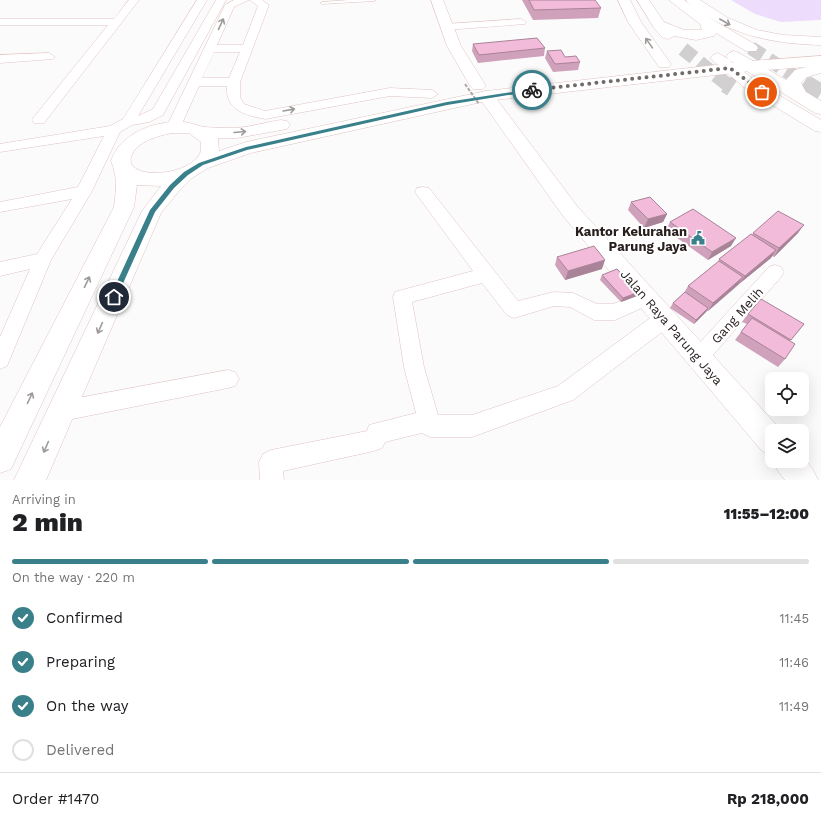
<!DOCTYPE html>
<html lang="en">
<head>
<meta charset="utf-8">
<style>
	body { margin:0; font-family:"Work Sans",sans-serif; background:#f6f6f6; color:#202124; height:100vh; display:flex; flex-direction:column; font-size:15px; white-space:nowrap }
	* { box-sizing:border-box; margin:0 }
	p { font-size:13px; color:#757577 }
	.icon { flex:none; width:22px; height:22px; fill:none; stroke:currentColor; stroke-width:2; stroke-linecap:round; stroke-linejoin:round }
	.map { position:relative; height:480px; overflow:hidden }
	.panel { display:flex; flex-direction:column; background:#fff; flex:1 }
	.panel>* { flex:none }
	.tools { position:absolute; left:765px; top:372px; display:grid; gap:8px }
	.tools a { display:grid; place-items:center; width:44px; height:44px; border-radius:8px; background:#fff; box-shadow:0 4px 16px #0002; font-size:20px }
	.pin { position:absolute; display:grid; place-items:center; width:34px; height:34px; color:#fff; margin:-17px; border:2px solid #fff; border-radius:50%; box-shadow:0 1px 4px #0007 }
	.courier { position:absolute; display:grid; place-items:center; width:40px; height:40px; margin:-20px; border:3px solid #39808a; border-radius:50%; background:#fff; color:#222; box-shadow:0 1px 5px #0007 }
	.headline em { font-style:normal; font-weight:800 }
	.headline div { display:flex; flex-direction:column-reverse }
	.headline { display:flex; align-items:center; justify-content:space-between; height:68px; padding:0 12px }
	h1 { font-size:26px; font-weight:800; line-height:30px }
	.bar { display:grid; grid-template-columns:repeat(4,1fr); gap:6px 4px; align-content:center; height:48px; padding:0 12px }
	.bar i { height:5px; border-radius:3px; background:#e0e0e0 }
	.bar .current { background:#39808a }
	.bar p { grid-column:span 4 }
	.line { display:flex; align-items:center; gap:10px; padding:0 12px; border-top:1px solid #e0e0e0 }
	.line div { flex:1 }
	ol { padding:0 12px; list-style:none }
	li { display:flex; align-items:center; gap:12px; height:44px }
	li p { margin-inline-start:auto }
	li .icon { padding:4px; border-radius:50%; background:#39808a; color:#fff; stroke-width:4 }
	li:last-child { color:#757577 }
	li i { width:22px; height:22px; border:2px solid #e0e0e0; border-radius:50% }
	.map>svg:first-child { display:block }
	.water { fill:#eddcfb }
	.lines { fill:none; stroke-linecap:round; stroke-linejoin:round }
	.motorway-tunnel-far1 { stroke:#d1cfcf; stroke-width:14; stroke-dasharray:14 7; stroke-linecap:butt }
	.motorway-tunnel { stroke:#d1cfcf; stroke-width:18; stroke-dasharray:18 9; stroke-linecap:butt }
	.service-casing { stroke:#e2c2c2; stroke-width:1 }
	.minor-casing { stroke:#e2c2c2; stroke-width:1 }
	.tertiary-casing { stroke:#e2c2c2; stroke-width:1 }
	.primary-casing { stroke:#e2c2c2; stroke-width:1 }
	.motorway-casing { stroke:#e2c2c2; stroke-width:1 }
	.service { fill:#fff; fill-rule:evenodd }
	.minor { fill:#fff; fill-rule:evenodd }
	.tertiary { fill:#fff; fill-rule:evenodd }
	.primary { fill:#fff; fill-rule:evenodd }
	.motorway { fill:#fff; fill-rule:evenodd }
	.path-bridge { stroke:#ada9a9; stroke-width:2; stroke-dasharray:3.5 1.5; stroke-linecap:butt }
	.wall { fill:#d0a1bb }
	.shaded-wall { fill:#a98398 }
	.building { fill:#f2bbd9; stroke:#a98398 }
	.oneway { stroke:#9f9a9a }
	.route { fill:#39808a }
	.done { stroke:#726b6b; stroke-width:4; stroke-dasharray:0 7.2 }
	.labels { text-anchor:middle; stroke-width:4; stroke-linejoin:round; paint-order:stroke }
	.poi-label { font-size:13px; font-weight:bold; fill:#291e1e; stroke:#fff; text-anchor:end }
	.street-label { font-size:13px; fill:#291e1e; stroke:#fff }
</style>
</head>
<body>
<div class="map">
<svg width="821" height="480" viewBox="0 0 821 480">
	<rect width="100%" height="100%" fill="#fbfbfb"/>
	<!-- water -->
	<path class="water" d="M 731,0 L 821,0 L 821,20 L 781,22 L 755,14 Z"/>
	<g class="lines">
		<!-- motorway-tunnel-far1 -->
		<path class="motorway-tunnel-far1" d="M 751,48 L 808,85
			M 683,49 L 728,85"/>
		<!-- motorway-tunnel -->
		<path class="motorway-tunnel" d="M 726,84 L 732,88
			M 806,84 L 821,93"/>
		<!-- service casing -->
		<g class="service-casing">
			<path id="service" d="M 349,0 L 376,0 L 374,1 L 322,4 L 320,3 L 322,2 Z"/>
		</g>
		<!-- minor casing -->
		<g class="minor-casing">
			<path id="minor" d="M 129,0 L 139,0 L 44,123 L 34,123 L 32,120 L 34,117 L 108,25 L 0,25 L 0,19 L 114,19 Z
				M 197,0 L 207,0 L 138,116 L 153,109 L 216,0 L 226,0 L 163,115 L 149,122 L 132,125 L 120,132 L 92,191 L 51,260 L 7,366 L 0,369 L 0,337 L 30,269 L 0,276 L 0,262 L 37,254 L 72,199 L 0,212 L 0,202 L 78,187 L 104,136 L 0,152 L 0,144 L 110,126 L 123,119 Z
				M 234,0 L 249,0 L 234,7 L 217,45 L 243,45 L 258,6 L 250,0 L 262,0 L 269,5 L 240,82 L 240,97 L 244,104 L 265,111 L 390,88 L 432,90 L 438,94 L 432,98 L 390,96 L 265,119 C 245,115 225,110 227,86 L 199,86 L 180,128 L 178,131 L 168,131 L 166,128 L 225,5 ZM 214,52 L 240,52 L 229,78 L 202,78 Z
				M 521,19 L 526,22 L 525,24 L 446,30 L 441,27 L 446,24 Z
				M 49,53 L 55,57 L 53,59 L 0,63 L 0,55 Z
				M 423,187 L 429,188 L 518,301 L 554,292 L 573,293 L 597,304 L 613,304 L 646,291 L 653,293 L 655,298 L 653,303 L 615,320 L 594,320 L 570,307 L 554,306 L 514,318 L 507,315 L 482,283 L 412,302 L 424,367 L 438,415 L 472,415 L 558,386 L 657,313 L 664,311 L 671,313 L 674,319 L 671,325 L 573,400 L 472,437 L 430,437 L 422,433 L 385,442 L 382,448 L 374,451 L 283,471 L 284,480 L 260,480 L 259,462 L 263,454 L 271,450 L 367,431 L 369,425 L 416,413 L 404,367 L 393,297 L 395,292 L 402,290 L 473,271 L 415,192 L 417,188 Z
				M 775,265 L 781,267 L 784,272 L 781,277 L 706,363 L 699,366 L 692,363 L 689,357 L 692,351 L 769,267 Z
				M 228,370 L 235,372 L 239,379 L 235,386 L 228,388 L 62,421 L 54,418 L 51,411 L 54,404 L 62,401 Z"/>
		</g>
		<!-- tertiary casing -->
		<g class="tertiary-casing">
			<path id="tertiary" d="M 431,0 L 443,0 L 461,46 L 486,86 L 483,89 L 473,89 L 470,86 L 447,46 Z
				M 618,0 L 630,0 L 641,22 L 671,64 L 669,67 L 659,67 L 628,22 Z
				M 686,0 L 700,0 L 728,18 L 757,30 L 783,35 L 821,37 L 821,45 C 780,44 744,38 708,17 C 701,12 691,7 686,0 Z
				M 486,91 L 492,93 L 577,206 L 782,431 L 772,431 L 772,455 L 762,451 L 563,216 L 478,96 L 480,93 Z
				M 802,455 L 813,470 L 818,480 L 785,480 L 778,471 L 774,461 L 802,461 Z"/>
		</g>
		<!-- primary casing -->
		<g class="primary-casing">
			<path id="primary" d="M 821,56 L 821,66 L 751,71 L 486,101 L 251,153 L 208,168 L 192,178 L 179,191 L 161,213 L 46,480 L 14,480 L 142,211 L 161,186 L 137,185 L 134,207 L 11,469 L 0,473 L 0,427 L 114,207 C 116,190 118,177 111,161 C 120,133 156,120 184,122 C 191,123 198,126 205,127 C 215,128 226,128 236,128 C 251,127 266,122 281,120 L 287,121 L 290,125 L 287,129 L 237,138 L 218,138 L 219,151 L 246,142 L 486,91 L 751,61 ZM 172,133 L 189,133 L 201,142 C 201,144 201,148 201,151 C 195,171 150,179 135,168 C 131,166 130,161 131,157 C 136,141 158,136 172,133 Z"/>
		</g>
		<!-- motorway casing -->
		<g class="motorway-casing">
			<path id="motorway" d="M 637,0 L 649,0 L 664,22 L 684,30 L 702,30 L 700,24 L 669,0 L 684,0 L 710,18 L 756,45 L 758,48 L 756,51 L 746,51 L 716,33 L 714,36 L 696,40 L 674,36 L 668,39 L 663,38 L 654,28 Z
				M 734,51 L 739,53 L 786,80 L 795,70 L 821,63 L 821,73 L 807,77 L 801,83 L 806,92 L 821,101 L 821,114 L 815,113 L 729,60 L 758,83 L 821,120 L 821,132 L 815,131 L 746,89 L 710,58 L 713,55 L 718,53 L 728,59 L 726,56 L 729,53 Z"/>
		</g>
		<!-- service -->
		<use href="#service" class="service"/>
		<!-- minor -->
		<use href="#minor" class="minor"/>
		<!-- tertiary -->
		<use href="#tertiary" class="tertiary"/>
		<!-- primary -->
		<use href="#primary" class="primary"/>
		<!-- motorway -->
		<use href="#motorway" class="motorway"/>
		<!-- path-bridge -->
		<path class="path-bridge" d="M 465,84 L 479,104"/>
	</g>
	<!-- wall -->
	<path class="wall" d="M 522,0 L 551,0 L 601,8 L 598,18 L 533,20 Z
		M 473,44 L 545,48 L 544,56 L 478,63 L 472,51 Z
		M 547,51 L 580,62 L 578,70 L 553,72 L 545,58 Z
		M 631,202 L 667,214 L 663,222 L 644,228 L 628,210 Z
		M 670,222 L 731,246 L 708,260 L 666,230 Z
		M 753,233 L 798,233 L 774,257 L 772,256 L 771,258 L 739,284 L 708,311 L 707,311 L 694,324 L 670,308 L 673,303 L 684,293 L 688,286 L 718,262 L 719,259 L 752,235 Z
		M 557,257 L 602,269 L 565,280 L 555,265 Z
		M 602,275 L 637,296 L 621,302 L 600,280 Z
		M 748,314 L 804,324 L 790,341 L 785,359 L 778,367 L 735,340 L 747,324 L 742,322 Z"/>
	<!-- shaded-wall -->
	<path class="shaded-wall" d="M 667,214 L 663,222 L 644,228 L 648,219 Z
		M 804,225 L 798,233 L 774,257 L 779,248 Z
		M 736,238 L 731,246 L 708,260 L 712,252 Z
		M 776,250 L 771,258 L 739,284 L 745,276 Z
		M 605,260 L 602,269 L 565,280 L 568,271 Z
		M 743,277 L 738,285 L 708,311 L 713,303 Z
		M 639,292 L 637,296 L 621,302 L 623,298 Z
		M 708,308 L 706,312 L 694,324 L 696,320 Z"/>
	<!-- building -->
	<path class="building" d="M 529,0 L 595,0 L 601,8 L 534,10 Z
		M 537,38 L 545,48 L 479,55 L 473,44 Z
		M 561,50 L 565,57 L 576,56 L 580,62 L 555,64 L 547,51 Z
		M 650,197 L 667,214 L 648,219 L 631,202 Z
		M 693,209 L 736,238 L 712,252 L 670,222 Z
		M 778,211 L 804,225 L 779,248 L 753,233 Z
		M 751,234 L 776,250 L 745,276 L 719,259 Z
		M 594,246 L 605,260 L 568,271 L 557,257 Z
		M 719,261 L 743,277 L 713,303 L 688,286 Z
		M 617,269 L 639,292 L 623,298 L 602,275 Z
		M 685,292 L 708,308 L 696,320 L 673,303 Z
		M 761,299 L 804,324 L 791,340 L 748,314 Z
		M 752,318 L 795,344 L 785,359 L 741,332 Z"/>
	<!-- one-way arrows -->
	<defs><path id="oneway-shaft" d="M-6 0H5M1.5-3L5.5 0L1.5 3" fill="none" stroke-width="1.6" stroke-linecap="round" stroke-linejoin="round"/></defs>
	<g class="oneway">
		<use href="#oneway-shaft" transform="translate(725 22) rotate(30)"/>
		<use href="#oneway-shaft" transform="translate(221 24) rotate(-65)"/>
		<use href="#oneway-shaft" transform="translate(649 43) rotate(-125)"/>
		<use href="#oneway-shaft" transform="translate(289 110) rotate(-10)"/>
		<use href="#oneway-shaft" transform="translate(240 132) rotate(-5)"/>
		<use href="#oneway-shaft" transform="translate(87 282) rotate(-64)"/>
		<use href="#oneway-shaft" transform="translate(100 328) rotate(114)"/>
		<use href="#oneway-shaft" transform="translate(30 398) rotate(-64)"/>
		<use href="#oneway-shaft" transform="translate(46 447) rotate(114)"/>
	</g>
	<!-- route -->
	<path class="route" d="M 532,89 L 534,91 L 447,105 L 247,150 L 203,165 L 188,175 L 174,188 L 155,212 L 116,299 L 114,300 L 110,297 L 150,210 L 170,185 L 184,172 L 199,163 L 246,147 L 447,102 Z"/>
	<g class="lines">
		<!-- done -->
		<path class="done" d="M 532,90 L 730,68 L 762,92"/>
	</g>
	<!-- icons -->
	<defs>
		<g id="civic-bare" transform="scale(1.08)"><path d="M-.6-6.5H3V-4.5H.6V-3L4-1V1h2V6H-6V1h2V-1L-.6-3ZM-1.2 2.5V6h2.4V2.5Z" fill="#39808a" stroke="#fff" stroke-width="2.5" paint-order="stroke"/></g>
	</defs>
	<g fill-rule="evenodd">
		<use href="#civic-bare" x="698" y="238"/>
	</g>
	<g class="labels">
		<!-- poi labels -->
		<g class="poi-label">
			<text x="687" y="236">Kantor Kelurahan<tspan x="687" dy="15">Parung Jaya</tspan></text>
		</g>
		<!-- street labels -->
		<g class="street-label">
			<text transform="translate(737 315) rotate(-48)" y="5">Gang Melih</text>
			<text transform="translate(672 327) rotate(49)" y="5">Jalan Raya Parung Jaya</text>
		</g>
	</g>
</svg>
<div class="tools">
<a><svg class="icon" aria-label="locate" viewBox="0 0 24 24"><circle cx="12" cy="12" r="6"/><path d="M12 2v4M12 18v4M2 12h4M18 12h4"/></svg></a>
<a><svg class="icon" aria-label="layers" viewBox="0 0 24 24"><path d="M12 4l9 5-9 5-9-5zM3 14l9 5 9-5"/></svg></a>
</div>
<div class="pin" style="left:762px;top:92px;background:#ea580c"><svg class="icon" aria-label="bag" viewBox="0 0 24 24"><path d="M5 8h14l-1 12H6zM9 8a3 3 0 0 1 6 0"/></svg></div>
<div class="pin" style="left:114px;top:297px;background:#1f2937"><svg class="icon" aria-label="home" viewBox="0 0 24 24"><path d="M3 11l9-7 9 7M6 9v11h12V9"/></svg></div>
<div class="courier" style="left:532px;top:90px"><svg class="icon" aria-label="bike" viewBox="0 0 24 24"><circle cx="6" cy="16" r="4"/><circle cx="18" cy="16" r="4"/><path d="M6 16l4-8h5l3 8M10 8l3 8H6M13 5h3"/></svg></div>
</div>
<section class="panel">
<div class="headline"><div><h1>2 min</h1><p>Arriving in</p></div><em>11:55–12:00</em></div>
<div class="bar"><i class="current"></i><i class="current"></i><i class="current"></i><i></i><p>On the way · 220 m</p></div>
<ol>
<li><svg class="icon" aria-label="check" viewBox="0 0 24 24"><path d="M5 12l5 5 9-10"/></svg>Confirmed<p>11:45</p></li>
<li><svg class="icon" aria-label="check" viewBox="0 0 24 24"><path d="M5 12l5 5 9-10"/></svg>Preparing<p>11:46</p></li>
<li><svg class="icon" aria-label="check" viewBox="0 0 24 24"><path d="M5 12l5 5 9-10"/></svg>On the way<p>11:49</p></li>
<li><i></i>Delivered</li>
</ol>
<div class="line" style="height:52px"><div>Order #1470</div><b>Rp 218,000</b></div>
</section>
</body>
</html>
